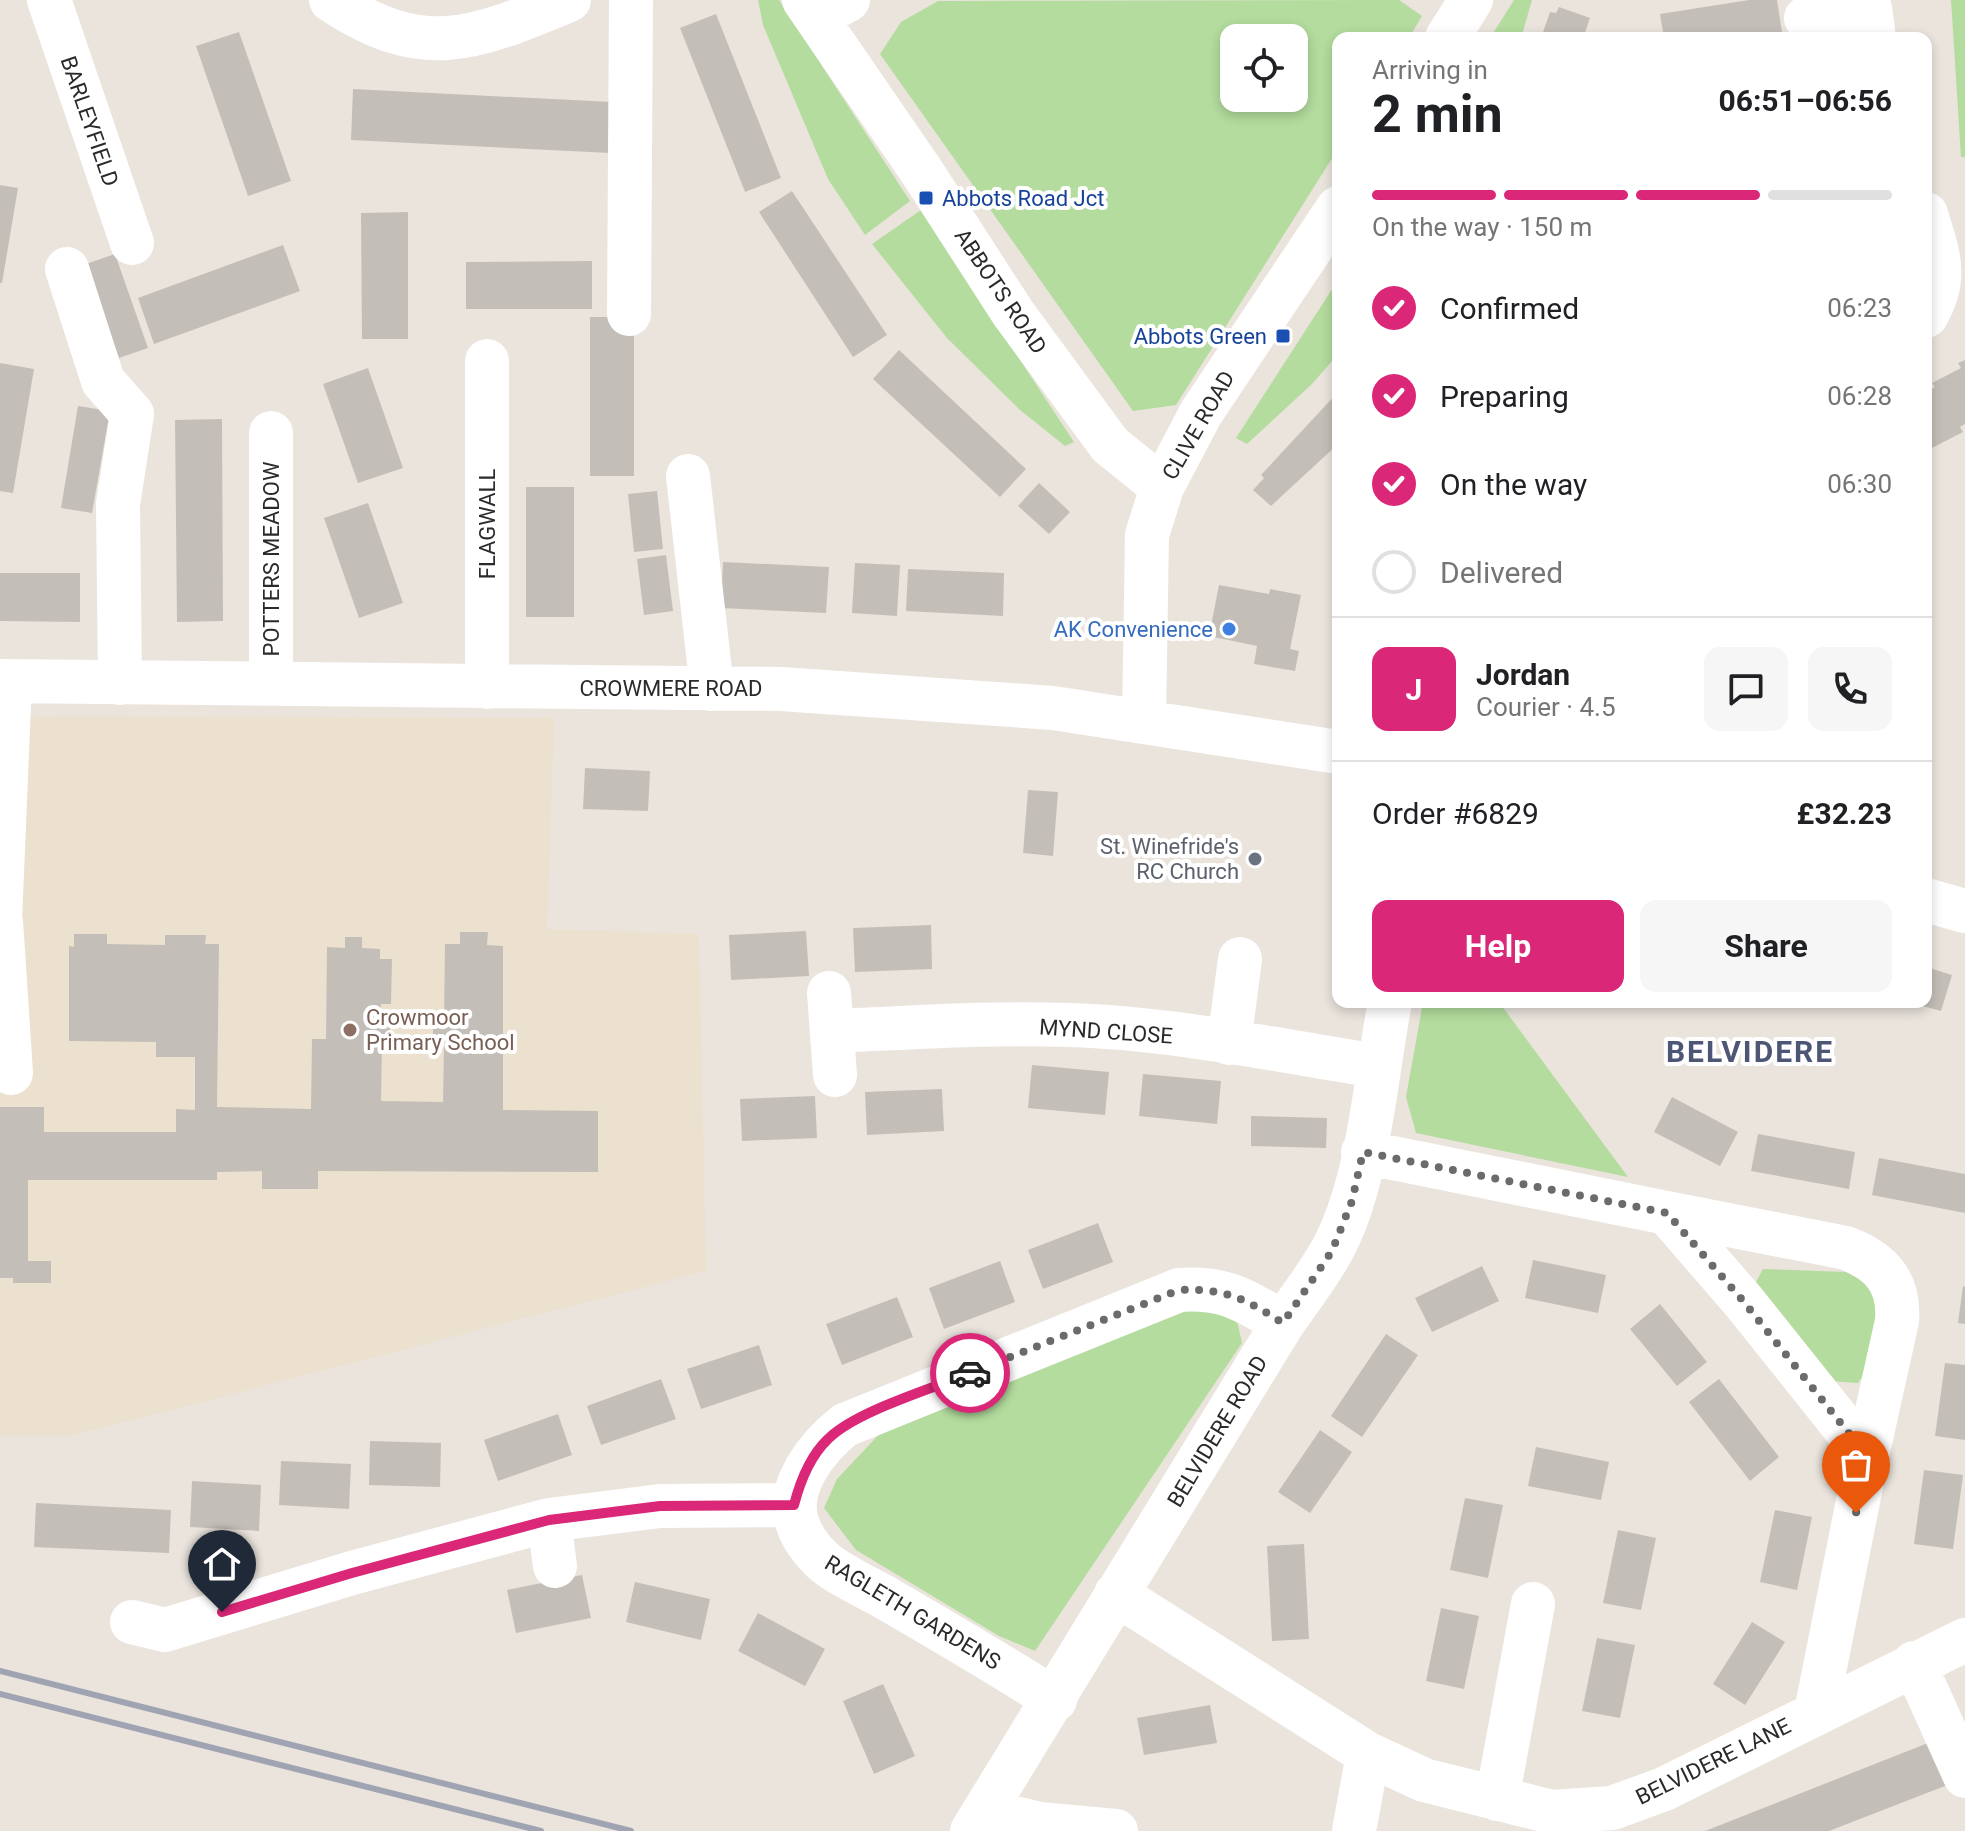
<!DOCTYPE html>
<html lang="en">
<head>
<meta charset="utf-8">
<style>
	body { margin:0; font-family:Roboto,sans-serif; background:#f6f6f6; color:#202124; height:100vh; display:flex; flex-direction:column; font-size:30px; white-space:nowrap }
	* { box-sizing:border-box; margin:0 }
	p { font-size:26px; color:#757577 }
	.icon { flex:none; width:44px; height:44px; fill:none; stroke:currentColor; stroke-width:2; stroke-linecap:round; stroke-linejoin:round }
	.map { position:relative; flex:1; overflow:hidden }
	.side { position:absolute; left:1332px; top:32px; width:600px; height:976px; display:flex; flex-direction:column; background:#fff; border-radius:16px; box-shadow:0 4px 12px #0003 }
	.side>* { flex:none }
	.buttons { position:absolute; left:1220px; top:24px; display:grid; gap:16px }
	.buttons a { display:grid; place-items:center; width:88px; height:88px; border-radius:16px; background:#fff; box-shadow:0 4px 12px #0003; font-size:40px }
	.pin { position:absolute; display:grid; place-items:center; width:68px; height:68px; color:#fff; margin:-82px -34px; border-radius:50% 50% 50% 0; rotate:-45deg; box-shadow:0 0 8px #0007 }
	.pin .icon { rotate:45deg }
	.courier { position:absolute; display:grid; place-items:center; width:80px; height:80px; margin:-40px; border:6px solid #db2777; border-radius:50%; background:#fff; color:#222; box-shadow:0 2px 10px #0007 }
	.overview em { font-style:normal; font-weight:700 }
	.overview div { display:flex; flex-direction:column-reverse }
	.overview { display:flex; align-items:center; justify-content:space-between; height:136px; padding:0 40px }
	h1 { font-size:52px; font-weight:700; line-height:60px }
	.bar { display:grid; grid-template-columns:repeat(4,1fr); gap:12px 8px; align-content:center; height:96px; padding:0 40px }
	.bar i { height:10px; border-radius:6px; background:#e0e0e0 }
	.bar .current { background:#db2777 }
	.bar p { grid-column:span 4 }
	.line { display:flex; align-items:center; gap:20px; padding:0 40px; border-top:2px solid #e0e0e0 }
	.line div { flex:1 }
	.round { display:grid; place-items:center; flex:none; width:84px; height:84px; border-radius:16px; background:#f6f6f6 }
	ol { padding:0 40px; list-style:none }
	li { display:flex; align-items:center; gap:24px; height:88px }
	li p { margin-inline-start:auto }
	li .icon { padding:8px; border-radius:50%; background:#db2777; color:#fff; stroke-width:4 }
	li:last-child { color:#757577 }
	li i { width:44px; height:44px; border:4px solid #e0e0e0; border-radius:50% }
	.action { display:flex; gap:16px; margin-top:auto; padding:16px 40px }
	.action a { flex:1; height:92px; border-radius:16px; background:#db2777; color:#fff; font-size:32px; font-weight:700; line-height:92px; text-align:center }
	.action a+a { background:#f6f6f6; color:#202124 }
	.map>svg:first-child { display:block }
	.education { fill:#ebe1ce }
	.green { fill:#b4dc9e; fill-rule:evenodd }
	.building { fill:#c3bfb8 }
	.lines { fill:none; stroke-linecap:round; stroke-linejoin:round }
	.minor { stroke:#fff; stroke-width:44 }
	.rail { stroke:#a0a3b2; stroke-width:6 }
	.done { stroke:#6d6b69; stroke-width:8; stroke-dasharray:0 14.4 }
	.route { stroke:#db2777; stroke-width:10 }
	.transit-dot { fill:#1a4fb4; stroke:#fff; stroke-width:3 }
	.shop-dot { fill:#3f7fe0; stroke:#fff; stroke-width:3 }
	.worship-dot { fill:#6b7280; stroke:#fff; stroke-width:3 }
	.education-dot { fill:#8d6e63; stroke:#fff; stroke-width:3 }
	.labels { text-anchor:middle; stroke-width:8; stroke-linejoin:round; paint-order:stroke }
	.street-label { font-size:22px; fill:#2a2a2a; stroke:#fff }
	.transit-label { font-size:22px; fill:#164399; stroke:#fff; text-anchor:start }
	.shop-label { font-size:22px; fill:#366cbe; stroke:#fff; text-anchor:end }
	.worship-label { font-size:22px; fill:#5b616d; stroke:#fff; text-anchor:end }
	.education-label { font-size:22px; fill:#785e54; stroke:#fff; text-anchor:start }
	.district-label { font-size:30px; font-weight:bold; letter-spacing:2px; fill:#4e5676; stroke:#fff }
</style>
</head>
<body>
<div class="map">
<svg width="1965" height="1831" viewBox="0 0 1965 1831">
	<rect width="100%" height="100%" fill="#eae4dd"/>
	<!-- education -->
	<path class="education" d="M 60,716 L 554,718 L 547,929 L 699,934 L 706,1271 L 71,1436 L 0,1436 L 0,718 Z"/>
	<!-- green -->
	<path class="green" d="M 758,0 L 779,0 L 910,201 L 865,235 L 828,179 L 763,25 Z
		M 1399,0 L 1422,16 L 1409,38 L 1338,38 L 1338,149 L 1176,405 L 1133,411 L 880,54 L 901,22 L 938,1 ZM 1234,38 L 1294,38 L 1294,98 L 1234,98 Z
		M 1514,0 L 1532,0 L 1521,38 L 1490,38 Z
		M 1951,0 L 1965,0 L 1965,157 L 1961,157 Z
		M 921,210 L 1074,442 L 1065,446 L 1020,410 L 947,338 L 872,244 Z
		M 1338,280 L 1338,354 L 1313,383 L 1247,444 L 1236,438 Z
		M 1423,1002 L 1499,1002 L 1628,1177 L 1416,1133 L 1406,1097 Z
		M 1763,1269 L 1846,1272 L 1867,1283 L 1878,1304 L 1867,1370 L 1858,1383 L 1831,1381 L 1755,1284 Z
		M 1191,1302 L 1235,1312 L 1242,1343 L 1035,1651 L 999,1636 L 856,1550 L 824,1508 L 837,1479 L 886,1427 Z"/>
	<!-- building -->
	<path class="building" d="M 1749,0 L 1777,0 L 1783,38 L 1664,38 L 1660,14 Z
		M 1559,7 L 1590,18 L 1583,38 L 1541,38 L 1550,12 L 1556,13 Z
		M 716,14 L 781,178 L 745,192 L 680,28 Z
		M 239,32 L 291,181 L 248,196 L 196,46 Z
		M 353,89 L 612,102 L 610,153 L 351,140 Z
		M 0,185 L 18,188 L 2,283 L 0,283 Z
		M 792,191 L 887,335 L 853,357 L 759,212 Z
		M 408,212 L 408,339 L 362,339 L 361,213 Z
		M 283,245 L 300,291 L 154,344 L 138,298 Z
		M 115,254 L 148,348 L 119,358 L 86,264 Z
		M 592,261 L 592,309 L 466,309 L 466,262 Z
		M 590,317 L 634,317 L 634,476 L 590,476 Z
		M 899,350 L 1026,469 L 1000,497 L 873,379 Z
		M 1965,360 L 1965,424 L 1960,427 L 1963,432 L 1930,449 L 1926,442 L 1926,392 L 1935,387 L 1932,383 L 1961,368 L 1958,363 Z
		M 0,363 L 34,369 L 13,493 L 0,491 Z
		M 368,368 L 403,468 L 358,483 L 323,384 Z
		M 1338,392 L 1338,444 L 1271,506 L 1253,490 L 1264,478 L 1261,475 Z
		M 78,406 L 110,411 L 92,513 L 61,508 Z
		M 222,419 L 223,621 L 177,622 L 175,420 Z
		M 1039,483 L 1070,512 L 1049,534 L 1018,506 Z
		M 526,487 L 574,487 L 574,617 L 526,617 Z
		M 657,491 L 663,549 L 634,552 L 628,494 Z
		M 368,503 L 403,603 L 359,618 L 324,518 Z
		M 666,555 L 673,611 L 644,615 L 637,559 Z
		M 723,562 L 829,567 L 826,613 L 721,608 Z
		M 855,563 L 900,565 L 897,616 L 852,613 Z
		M 908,569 L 1004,573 L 1003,616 L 906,611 Z
		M 0,573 L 80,573 L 80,622 L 0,621 Z
		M 1219,585 L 1269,594 L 1270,589 L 1301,595 L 1290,649 L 1299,651 L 1295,671 L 1254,664 L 1257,646 L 1209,636 Z
		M 585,768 L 650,771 L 648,811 L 583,809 Z
		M 1028,790 L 1058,792 L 1053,856 L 1023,853 Z
		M 931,925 L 932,969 L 855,972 L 853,928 Z
		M 806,931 L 809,976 L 731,980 L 729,935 Z
		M 460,932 L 488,932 L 487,945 L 503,946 L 503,1110 L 598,1111 L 598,1172 L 318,1171 L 318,1189 L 262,1189 L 262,1171 L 217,1172 L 217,1180 L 28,1180 L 28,1261 L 51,1261 L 51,1283 L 13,1283 L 13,1278 L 0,1278 L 0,1107 L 44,1107 L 44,1132 L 176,1132 L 176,1109 L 195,1110 L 195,1057 L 156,1057 L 156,1042 L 69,1041 L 69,946 L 74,947 L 74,934 L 107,934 L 107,944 L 165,945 L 165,935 L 206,935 L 205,944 L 219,944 L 217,1107 L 311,1109 L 312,1039 L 326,1039 L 327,947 L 345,948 L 345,937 L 362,937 L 362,948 L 380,949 L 380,959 L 392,959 L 391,1004 L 381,1004 L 380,1022 L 390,1022 L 390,1042 L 382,1042 L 381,1101 L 443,1102 L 444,1044 L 433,1044 L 433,1020 L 444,1020 L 445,944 L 460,944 Z
		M 1926,967 L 1952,975 L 1941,1011 L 1912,1003 L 1926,1002 Z
		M 1032,1065 L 1109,1072 L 1105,1115 L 1028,1108 Z
		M 1143,1074 L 1221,1081 L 1217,1124 L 1139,1116 Z
		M 942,1089 L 944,1131 L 867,1135 L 865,1092 Z
		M 815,1096 L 817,1138 L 742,1141 L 740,1099 Z
		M 1672,1097 L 1738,1132 L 1720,1166 L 1654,1132 Z
		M 1251,1116 L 1327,1118 L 1326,1148 L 1251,1146 Z
		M 1758,1134 L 1855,1152 L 1849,1189 L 1751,1171 Z
		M 1879,1158 L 1965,1174 L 1965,1213 L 1872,1195 Z
		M 1098,1223 L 1113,1262 L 1043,1289 L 1028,1250 Z
		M 1533,1260 L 1606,1275 L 1598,1313 L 1525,1298 Z
		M 1000,1261 L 1015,1302 L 944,1329 L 929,1288 Z
		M 1482,1266 L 1499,1301 L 1432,1332 L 1415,1298 Z
		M 1963,1286 L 1965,1287 L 1965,1324 L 1958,1323 Z
		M 897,1297 L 913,1337 L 842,1365 L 826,1324 Z
		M 1660,1304 L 1707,1362 L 1677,1386 L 1630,1329 Z
		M 1386,1334 L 1418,1355 L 1362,1437 L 1331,1416 Z
		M 759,1345 L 772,1385 L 701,1409 L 687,1369 Z
		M 1945,1363 L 1965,1365 L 1965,1440 L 1935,1436 Z
		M 661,1379 L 676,1419 L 601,1445 L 587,1406 Z
		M 1719,1379 L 1779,1457 L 1750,1481 L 1689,1402 Z
		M 558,1414 L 572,1455 L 498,1481 L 484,1440 Z
		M 1320,1430 L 1352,1452 L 1310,1513 L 1278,1492 Z
		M 370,1441 L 441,1443 L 440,1487 L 369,1485 Z
		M 1536,1447 L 1609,1462 L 1601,1500 L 1528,1486 Z
		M 281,1461 L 351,1464 L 349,1509 L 279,1505 Z
		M 1924,1470 L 1963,1475 L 1953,1549 L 1914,1544 Z
		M 192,1481 L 261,1485 L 259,1531 L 190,1527 Z
		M 1465,1498 L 1503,1505 L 1488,1578 L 1450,1570 Z
		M 36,1503 L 171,1510 L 169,1553 L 34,1547 Z
		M 1775,1510 L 1812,1517 L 1797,1590 L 1760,1582 Z
		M 1618,1530 L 1656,1538 L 1641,1610 L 1603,1603 Z
		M 1304,1544 L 1309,1639 L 1272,1641 L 1267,1546 Z
		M 582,1575 L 591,1618 L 516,1633 L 507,1590 Z
		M 635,1582 L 710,1599 L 701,1640 L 626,1622 Z
		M 1441,1608 L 1479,1616 L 1464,1689 L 1426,1681 Z
		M 758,1613 L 825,1649 L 805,1686 L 738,1651 Z
		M 1752,1622 L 1785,1642 L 1745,1705 L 1713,1684 Z
		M 1597,1638 L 1635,1645 L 1620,1718 L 1582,1711 Z
		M 883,1684 L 915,1756 L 874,1774 L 843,1701 Z
		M 1210,1705 L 1217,1743 L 1144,1755 L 1137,1718 Z
		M 1933,1741 L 1950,1784 L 1829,1831 L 1705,1831 Z"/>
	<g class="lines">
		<!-- minor -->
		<path class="minor" d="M 49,0 L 132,243
			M 331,0 C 424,62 475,39 569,0
			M 804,0 L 922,172 L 1013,313 L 1110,445 L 1162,487
			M 816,17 L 848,0
			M 1806,18 L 1870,8 L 1874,38
			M 1447,38 L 1471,0
			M 1926,214 C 1938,255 1949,277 1926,316
			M 67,269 L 103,381 L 132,414 L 118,504 L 120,683
			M 629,314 L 631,0
			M 271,433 L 271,684
			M 688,476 L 712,689
			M 0,681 L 781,689 L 1053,708 L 1338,752
			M 487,687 L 487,361
			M 1144,720 L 1147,535 L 1162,487 L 1201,413 L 1338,208
			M 1926,900 L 1965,911
			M 0,921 L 10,681
			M 1,921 L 11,1073
			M 829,993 L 835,1075
			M 832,1031 C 911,1028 990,1022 1069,1025 C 1172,1028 1276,1050 1377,1066
			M 1229,1043 L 1240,959
			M 1363,1152 L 1667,1213 L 1744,1302 L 1867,1456 L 1816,1712
			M 1667,1213 L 1846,1248 C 1881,1261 1900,1282 1897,1321 L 1867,1456
			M 549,1520 L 555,1566
			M 1116,1594 L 1368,1754 L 1424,1780 L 1552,1812 L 1612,1808 L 1664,1789 L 1965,1640
			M 132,1622 L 165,1630 L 352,1573 L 549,1520 L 660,1506 L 794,1505
			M 1914,1663 L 1965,1776
			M 1055,1700 C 1001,1665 946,1633 891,1601 C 870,1588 841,1577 822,1560 C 813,1552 802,1537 798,1525 C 784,1488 817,1447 845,1425 L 1179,1290 C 1226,1287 1244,1300 1283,1323
			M 1497,1799 L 1533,1604
			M 985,1811 L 1039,1824 L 1116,1831
			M 972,1831 L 1283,1323 C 1299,1300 1317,1277 1331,1252 C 1369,1185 1375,1079 1390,1002
			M 1354,1831 L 1368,1754"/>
		<!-- rail -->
		<path class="rail" d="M 0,1671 L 631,1831
			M 0,1694 L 541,1831"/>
	</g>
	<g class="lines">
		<!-- done -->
		<path class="done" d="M 970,1373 L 1179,1290 C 1226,1288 1245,1299 1283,1323 L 1332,1251 L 1352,1201 L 1363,1152 L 1667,1213 L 1744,1302 L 1867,1456 L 1856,1513"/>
		<!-- route -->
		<path class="route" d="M 222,1612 L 352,1573 L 549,1520 L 660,1506 L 794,1505 C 800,1482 810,1456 828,1439 C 856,1411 932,1389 970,1373"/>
	</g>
	<!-- markers -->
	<g class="transit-dot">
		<rect x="918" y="190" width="16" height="16" rx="4"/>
		<rect x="1275" y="328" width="16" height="16" rx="4"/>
	</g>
	<circle class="shop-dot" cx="1229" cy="629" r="8"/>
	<circle class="worship-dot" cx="1255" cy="859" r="8"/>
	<circle class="education-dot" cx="350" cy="1030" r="8"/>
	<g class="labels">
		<!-- street labels -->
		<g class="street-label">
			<text transform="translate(90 121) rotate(71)" y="8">BARLEYFIELD</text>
			<text transform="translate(1001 291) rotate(56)" y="8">ABBOTS ROAD</text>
			<text transform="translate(1198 425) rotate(-60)" y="8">CLIVE ROAD</text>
			<text transform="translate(487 524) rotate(-90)" y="8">FLAGWALL</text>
			<text transform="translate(271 559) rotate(-90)" y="8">POTTERS MEADOW</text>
			<text x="671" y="696">CROWMERE ROAD</text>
			<text transform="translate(1106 1031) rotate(4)" y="8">MYND CLOSE</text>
			<text transform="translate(1217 1431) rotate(-59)" y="8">BELVIDERE ROAD</text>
			<text transform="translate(913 1612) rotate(31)" y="8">RAGLETH GARDENS</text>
			<text transform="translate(1713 1761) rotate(-26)" y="8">BELVIDERE LANE</text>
		</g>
		<!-- transit labels -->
		<g class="transit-label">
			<text x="942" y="206">Abbots Road Jct</text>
			<text x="1267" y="344" text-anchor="end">Abbots Green</text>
		</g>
		<!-- shop labels -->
		<g class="shop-label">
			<text x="1213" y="637">AK Convenience</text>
		</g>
		<!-- worship labels -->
		<g class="worship-label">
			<text x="1239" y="854">St. Winefride's<tspan x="1239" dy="25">RC Church</tspan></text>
		</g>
		<!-- education labels -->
		<g class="education-label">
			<text x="366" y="1025">Crowmoor<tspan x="366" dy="25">Primary School</tspan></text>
		</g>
		<!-- district labels -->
		<g class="district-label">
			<text x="1750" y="1062">BELVIDERE</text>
		</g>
	</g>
</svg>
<div class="buttons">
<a><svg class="icon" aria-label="locate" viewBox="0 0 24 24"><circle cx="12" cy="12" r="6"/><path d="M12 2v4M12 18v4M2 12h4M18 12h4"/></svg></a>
</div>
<div class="pin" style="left:1856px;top:1513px;background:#ea580c"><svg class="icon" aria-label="bag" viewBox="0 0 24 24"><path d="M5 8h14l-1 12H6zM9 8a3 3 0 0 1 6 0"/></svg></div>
<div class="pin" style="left:222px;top:1612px;background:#1f2937"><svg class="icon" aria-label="home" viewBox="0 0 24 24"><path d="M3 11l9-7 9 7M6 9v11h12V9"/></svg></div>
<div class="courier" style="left:970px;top:1373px"><svg class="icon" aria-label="car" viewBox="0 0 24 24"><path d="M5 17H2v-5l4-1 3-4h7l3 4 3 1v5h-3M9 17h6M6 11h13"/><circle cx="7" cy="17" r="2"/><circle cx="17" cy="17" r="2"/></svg></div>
<section class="side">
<div class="overview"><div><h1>2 min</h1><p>Arriving in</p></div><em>06:51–06:56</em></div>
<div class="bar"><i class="current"></i><i class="current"></i><i class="current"></i><i></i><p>On the way · 150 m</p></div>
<ol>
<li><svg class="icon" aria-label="check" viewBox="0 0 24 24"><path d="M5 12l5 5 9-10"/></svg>Confirmed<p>06:23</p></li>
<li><svg class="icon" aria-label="check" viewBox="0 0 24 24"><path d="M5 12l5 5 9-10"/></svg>Preparing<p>06:28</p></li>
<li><svg class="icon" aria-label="check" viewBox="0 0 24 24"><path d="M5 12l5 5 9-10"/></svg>On the way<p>06:30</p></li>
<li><i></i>Delivered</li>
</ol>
<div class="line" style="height:144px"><b class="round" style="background:#db2777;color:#fff">J</b><div><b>Jordan</b><p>Courier · 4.5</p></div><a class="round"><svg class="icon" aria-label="chat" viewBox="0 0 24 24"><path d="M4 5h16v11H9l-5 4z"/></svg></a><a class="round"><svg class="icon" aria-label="phone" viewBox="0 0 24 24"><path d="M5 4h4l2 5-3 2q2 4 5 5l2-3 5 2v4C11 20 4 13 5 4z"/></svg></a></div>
<div class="line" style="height:104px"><div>Order #6829</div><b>£32.23</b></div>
<div class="action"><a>Help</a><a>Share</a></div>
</section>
</div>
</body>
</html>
